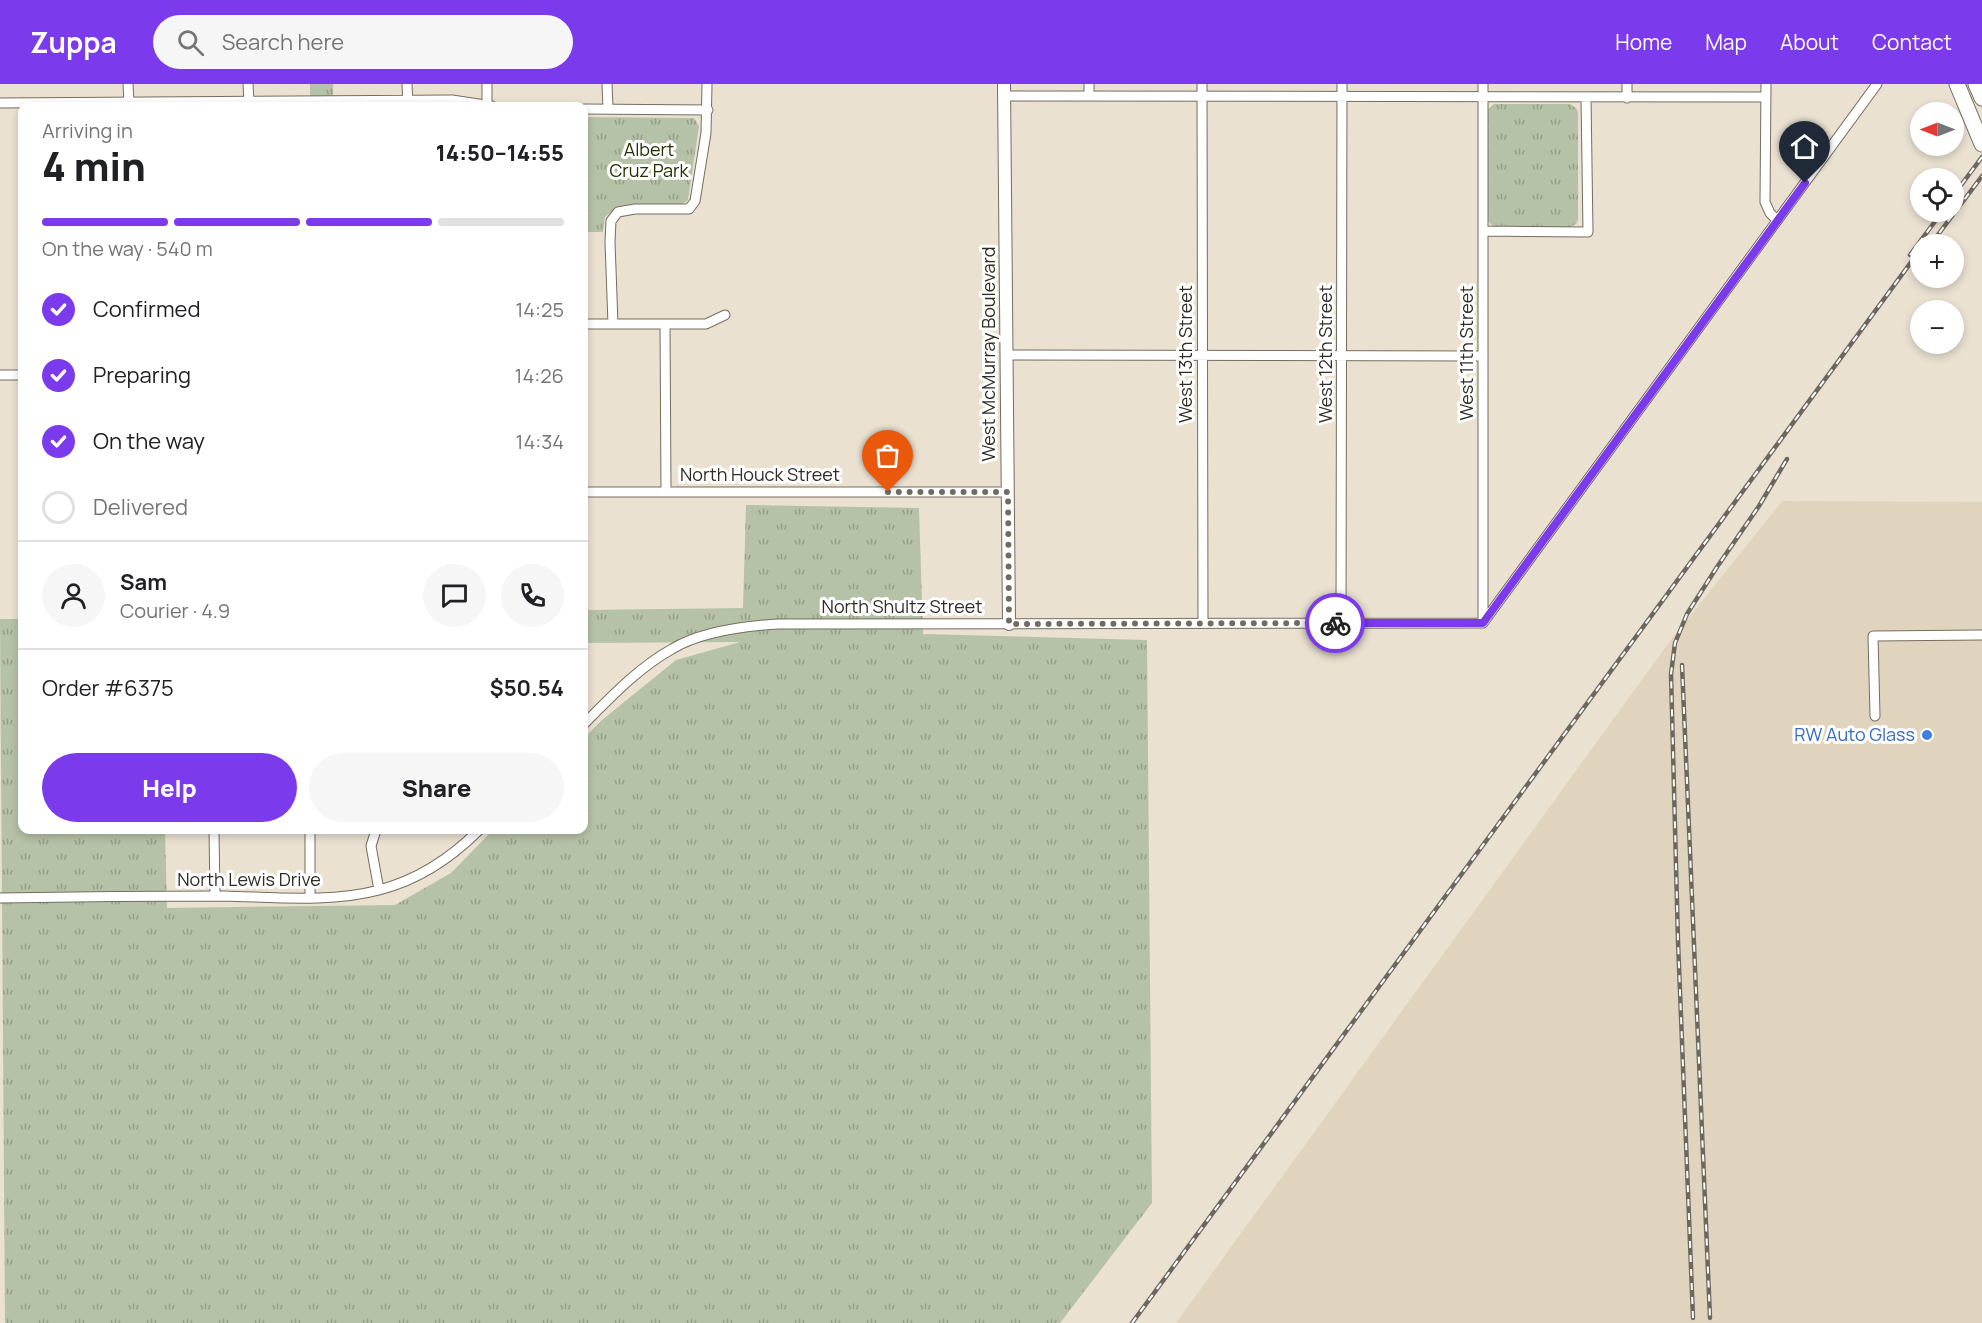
<!DOCTYPE html>
<html lang="en">
<head>
<meta charset="utf-8">
<style>
	body { margin:0; font-family:Manrope,sans-serif; background:#f6f6f6; color:#202124; height:100vh; display:flex; flex-direction:column; font-size:22px; white-space:nowrap }
	* { box-sizing:border-box; margin:0 }
	p { font-size:20px; color:#757577 }
	.icon { flex:none; width:33px; height:33px; fill:none; stroke:currentColor; stroke-width:2; stroke-linecap:round; stroke-linejoin:round }
	.map { position:relative; flex:1; overflow:hidden }
	.sheet { position:absolute; left:18px; top:18px; width:570px; height:732px; display:flex; flex-direction:column; background:#fff; border-radius:12px; box-shadow:0 3px 9px #0003 }
	.sheet>* { flex:none }
	.needle { width:39px; rotate:270deg }
	.fabs { position:absolute; left:1910px; top:18px; display:grid; gap:12px }
	.fabs a { display:grid; place-items:center; width:54px; height:54px; border-radius:50%; background:#fff; box-shadow:0 3px 9px #0003; font-size:30px }
	.pin { position:absolute; display:grid; place-items:center; width:51px; height:51px; color:#fff; margin:-62px -26px; border-radius:50% 50% 50% 0; rotate:-45deg; box-shadow:0 0 6px #0007 }
	.pin .icon { rotate:45deg }
	.courier { position:absolute; display:grid; place-items:center; width:60px; height:60px; margin:-30px; border:4px solid #7c3aed; border-radius:50%; background:#fff; color:#222; box-shadow:0 2px 8px #0007 }
	.overview em { font-style:normal; font-weight:800 }
	.overview div { display:flex; flex-direction:column-reverse }
	.overview { display:flex; align-items:center; justify-content:space-between; height:102px; padding:0 24px }
	h1 { font-size:39px; font-weight:800; line-height:45px }
	.bar { display:grid; grid-template-columns:repeat(4,1fr); gap:9px 6px; align-content:center; height:72px; padding:0 24px }
	.bar i { height:8px; border-radius:4px; background:#e0e0e0 }
	.bar .on { background:#7c3aed }
	.bar p { grid-column:span 4 }
	.line { display:flex; align-items:center; gap:15px; padding:0 24px; border-top:2px solid #e0e0e0 }
	.line div { flex:1 }
	.round { display:grid; place-items:center; flex:none; width:63px; height:63px; border-radius:32px; background:#f6f6f6 }
	ol { padding:0 24px; list-style:none }
	li { display:flex; align-items:center; gap:18px; height:66px }
	li p { margin-inline-start:auto }
	li .icon { padding:6px; border-radius:50%; background:#7c3aed; color:#fff; stroke-width:4 }
	li:last-child { color:#757577 }
	li i { width:33px; height:33px; border:3px solid #e0e0e0; border-radius:50% }
	.button { display:flex; gap:12px; margin-top:auto; padding:12px 24px }
	.button a { flex:1; height:69px; border-radius:36px; background:#7c3aed; color:#fff; font-size:24px; font-weight:800; line-height:69px; text-align:center }
	.button a+a { background:#f6f6f6; color:#202124 }
	header { display:flex; align-items:center; gap:36px; box-sizing:border-box; height:84px; padding:0 30px; background:#7c3aed; color:#fff }
	header strong { font-size:28px }
	nav { display:flex; gap:33px; margin-inline-start:auto; font-size:21px }
	.search { width:420px; height:54px; background:#f6f6f6; display:flex; align-items:center; gap:15px; box-sizing:border-box; padding:0 21px; border-radius:33px; color:#757577; font-size:22px }
	.map>svg:first-child { display:block }
	.built { fill:#e1d4be }
	.grass { fill:url(#grass-tufts) }
	.garden { fill:#b6c2a7 }
	.lines { fill:none; stroke-linecap:round; stroke-linejoin:round }
	.minor-casing { stroke:#756d5f; stroke-width:11 }
	.tertiary-casing { stroke:#756d5f; stroke-width:14 }
	.primary-casing { stroke:#756d5f; stroke-width:17 }
	.minor { stroke:#fff; stroke-width:9 }
	.tertiary { stroke:#fff; stroke-width:12 }
	.primary { stroke:#fff; stroke-width:15 }
	.rail-casing { stroke:#6d685f; stroke-width:4.5 }
	.rail { stroke:#fff; stroke-width:2; stroke-dasharray:7; stroke-linecap:butt }
	.done { stroke:#716c62; stroke-width:6; stroke-dasharray:0 10.8 }
	.route { stroke:#7c3aed; stroke-width:8 }
	.shop-dot { fill:#3f7fe0; stroke:#fff; stroke-width:2 }
	.labels { text-anchor:middle; stroke-width:6; stroke-linejoin:round; paint-order:stroke }
	.park-label { font-size:18px; fill:#213200; stroke:#fff }
	.street-label { font-size:18px; fill:#302d27; stroke:#fff }
	.shop-label { font-size:18px; fill:#366cbe; stroke:#fff; text-anchor:end }
</style>
</head>
<body>
<header>
<strong>Zuppa</strong>
<div class="search"><svg class="icon" aria-label="search" viewBox="0 0 24 24"><circle cx="10" cy="10" r="6"/><path d="M15 15l6 6"/></svg>Search here</div>
<nav><a>Home</a><a>Map</a><a>About</a><a>Contact</a></nav>
</header>
<div class="map">
<svg width="1982" height="1239" viewBox="0 0 1982 1239">
	<defs>
		<pattern id="grass-tufts" width="24" height="20" patternUnits="userSpaceOnUse" patternTransform="scale(1.5)"><rect width="24" height="20" fill="#b6c2a7"/><path d="M3 7l-1-3M5 7V3M7 7l1-3M15 17l-1-3M17 17v-4M19 17l1-3" fill="none" stroke="#949e88"/></pattern>
	</defs>
	<rect width="100%" height="100%" fill="#eae1d1"/>
	<!-- built -->
	<path class="built" d="M 1782,417 L 1982,418 L 1982,1239 L 1176,1239 L 1667,561 Z"/>
	<!-- grass -->
	<path class="grass" d="M 310,0 L 333,0 L 333,22 L 310,22 Z
		M 1494,20 L 1570,20 L 1576,24 L 1578,29 L 1578,136 L 1576,140 L 1570,143 L 1494,143 L 1487,136 L 1487,26 Z
		M 584,33 L 694,34 L 699,42 L 688,116 L 681,121 L 617,123 L 605,133 L 603,148 L 584,148 Z
		M 746,421 L 919,424 L 923,550 L 1147,556 L 1152,1119 L 1060,1239 L 5,1239 L 0,535 L 22,535 L 22,746 L 165,746 L 167,824 L 395,821 L 451,789 L 493,746 L 584,746 L 584,654 L 602,636 L 676,576 L 740,558 L 584,559 L 584,526 L 743,524 Z"/>
	<!-- garden -->
	<path class="garden" d="M 680,66 L 691,76 L 678,90 L 667,80 Z"/>
	<g class="lines">
		<!-- minor casing -->
		<g class="minor-casing">
			<path id="minor" d="M 128,0 L 129,18
				M 248,0 L 249,18
				M 407,0 L 408,22
				M 487,0 L 487,22
				M 607,0 L 608,24
				M 1089,0 L 1089,12
				M 1202,0 L 1203,539
				M 1627,0 L 1627,14
				M 1766,0 L 1765,118 L 1770,129 L 1777,136
				M 1004,12 L 1766,13
				M 0,19 L 452,16 L 492,22
				M 584,25 L 708,26
				M 1484,147 L 1588,148 L 1586,13
				M 584,240 L 706,240 L 725,231
				M 613,240 L 610,158 L 611,137 L 618,128 L 635,125 L 689,125 L 695,117 L 706,49 L 707,0
				M 665,240 L 666,408
				M 1008,271 L 1483,272
				M 0,291 L 22,291
				M 584,408 L 1008,408
				M 1341,539 L 1342,0
				M 1483,539 L 1877,0
				M 1483,539 L 1483,0
				M 1875,632 L 1873,552 L 1982,551
				M 584,640 C 611,613 638,584 672,565 C 702,547 745,542 779,540 L 1483,539
				M 214,746 L 215,812
				M 310,746 L 310,813
				M 376,746 L 371,762 L 379,806
				M 0,814 C 75,813 149,812 224,812 C 273,813 331,819 379,806 C 418,796 450,775 479,746"/>
		</g>
		<!-- tertiary casing -->
		<g class="tertiary-casing">
			<path id="tertiary" d="M 1004,0 L 1009,540"/>
		</g>
		<!-- primary casing -->
		<g class="primary-casing">
			<path id="primary" d="M 1957,0 L 1982,60
				M 1976,0 L 1982,14"/>
		</g>
		<!-- minor -->
		<use href="#minor" class="minor"/>
		<!-- tertiary -->
		<use href="#tertiary" class="tertiary"/>
		<!-- primary -->
		<use href="#primary" class="primary"/>
		<!-- rail casing -->
		<g class="rail-casing">
			<path id="rail" d="M 1953,112 L 1982,73
				M 1931,160 L 1982,92
				M 1910,171 L 1942,128
				M 1682,581 L 1710,1234
				M 1693,1234 L 1678,857 L 1671,590 L 1675,559 L 1687,530 L 1717,483 L 1759,422 L 1787,375
				M 1132,1239 L 1920,166"/>
		</g>
		<!-- rail -->
		<use href="#rail" class="rail"/>
	</g>
	<g class="lines">
		<!-- done -->
		<path class="done" d="M 888,408 L 1008,408 L 1009,540 L 1335,539"/>
		<!-- route -->
		<path class="route" d="M 1335,539 L 1483,539 L 1805,99"/>
	</g>
	<!-- markers -->
	<circle class="shop-dot" cx="1927" cy="651" r="6"/>
	<g class="labels">
		<!-- park labels -->
		<g class="park-label">
			<text x="649" y="72">Albert<tspan x="649" dy="21">Cruz Park</tspan></text>
		</g>
		<!-- street labels -->
		<g class="street-label">
			<text transform="translate(1467 269) rotate(-90)" y="6">West 11th Street</text>
			<text transform="translate(989 270) rotate(-90)" y="6">West McMurray Boulevard</text>
			<text transform="translate(1186 270) rotate(-90)" y="6">West 13th Street</text>
			<text transform="translate(1326 270) rotate(-90)" y="6">West 12th Street</text>
			<text x="760" y="397">North Houck Street</text>
			<text x="902" y="529">North Shultz Street</text>
			<text x="249" y="802">North Lewis Drive</text>
		</g>
		<!-- shop labels -->
		<g class="shop-label">
			<text x="1915" y="657">RW Auto Glass</text>
		</g>
	</g>
</svg>
<div class="fabs">
<a><svg class="needle" viewBox="-14 -14 28 28"><path d="M0-13l5 13h-10z" fill="#e53935"/><path d="M0 13l5-13h-10z" fill="#757577"/></svg></a>
<a><svg class="icon" aria-label="locate" viewBox="0 0 24 24"><circle cx="12" cy="12" r="6"/><path d="M12 2v4M12 18v4M2 12h4M18 12h4"/></svg></a>
<a>+</a>
<a>−</a>
</div>
<div class="pin" style="left:888px;top:408px;background:#ea580c"><svg class="icon" aria-label="bag" viewBox="0 0 24 24"><path d="M5 8h14l-1 12H6zM9 8a3 3 0 0 1 6 0"/></svg></div>
<div class="pin" style="left:1805px;top:99px;background:#1f2937"><svg class="icon" aria-label="home" viewBox="0 0 24 24"><path d="M3 11l9-7 9 7M6 9v11h12V9"/></svg></div>
<div class="courier" style="left:1335px;top:539px"><svg class="icon" aria-label="bike" viewBox="0 0 24 24"><circle cx="6" cy="16" r="4"/><circle cx="18" cy="16" r="4"/><path d="M6 16l4-8h5l3 8M10 8l3 8H6M13 5h3"/></svg></div>
<section class="sheet">
<div class="overview"><div><h1>4 min</h1><p>Arriving in</p></div><em>14:50–14:55</em></div>
<div class="bar"><i class="on"></i><i class="on"></i><i class="on"></i><i></i><p>On the way · 540 m</p></div>
<ol>
<li><svg class="icon" aria-label="check" viewBox="0 0 24 24"><path d="M5 12l5 5 9-10"/></svg>Confirmed<p>14:25</p></li>
<li><svg class="icon" aria-label="check" viewBox="0 0 24 24"><path d="M5 12l5 5 9-10"/></svg>Preparing<p>14:26</p></li>
<li><svg class="icon" aria-label="check" viewBox="0 0 24 24"><path d="M5 12l5 5 9-10"/></svg>On the way<p>14:34</p></li>
<li><i></i>Delivered</li>
</ol>
<div class="line" style="height:108px"><a class="round"><svg class="icon" aria-label="person" viewBox="0 0 24 24"><circle cx="12" cy="8" r="4"/><path d="M4 21q1-7 8-7t8 7"/></svg></a><div><b>Sam</b><p>Courier · 4.9</p></div><a class="round"><svg class="icon" aria-label="chat" viewBox="0 0 24 24"><path d="M4 5h16v11H9l-5 4z"/></svg></a><a class="round"><svg class="icon" aria-label="phone" viewBox="0 0 24 24"><path d="M5 4h4l2 5-3 2q2 4 5 5l2-3 5 2v4C11 20 4 13 5 4z"/></svg></a></div>
<div class="line" style="height:78px"><div>Order #6375</div><b>$50.54</b></div>
<div class="button"><a>Help</a><a>Share</a></div>
</section>
</div>
</body>
</html>
